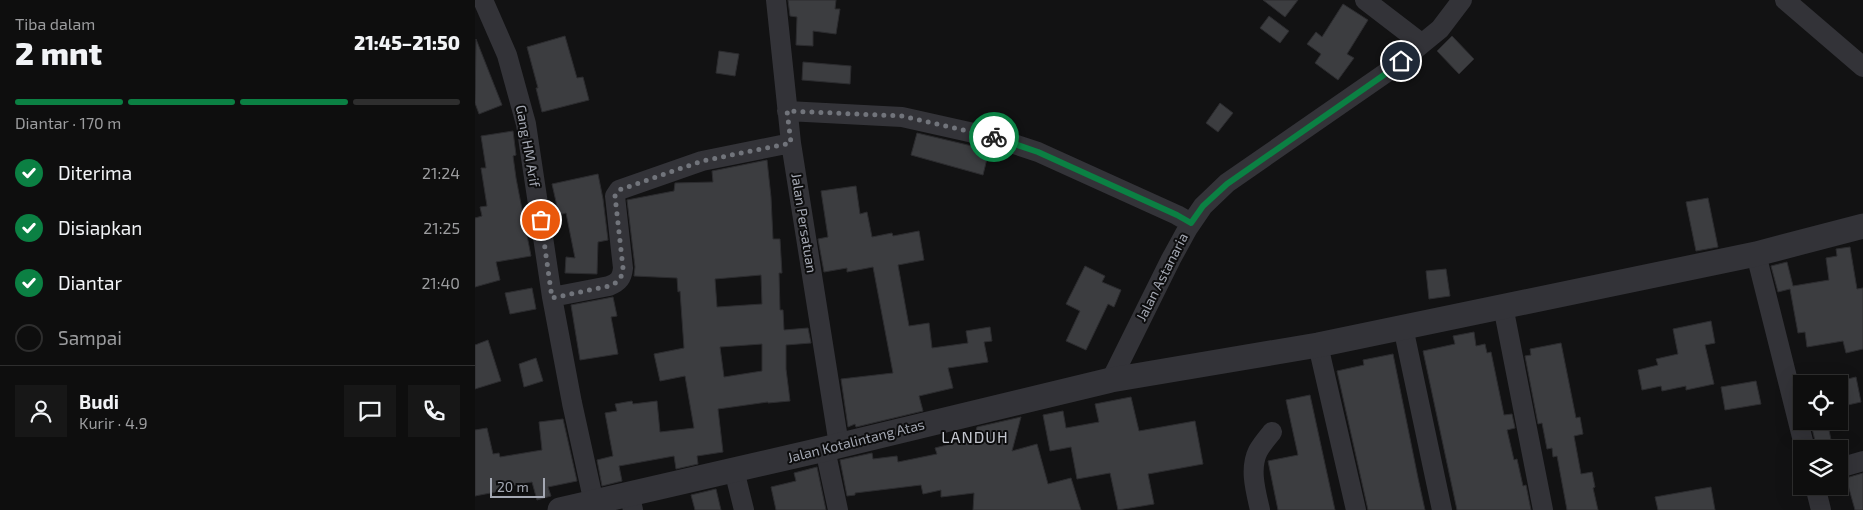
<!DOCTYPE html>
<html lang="id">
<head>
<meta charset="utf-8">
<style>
	body { margin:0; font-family:"Exo 2",sans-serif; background:#171717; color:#f1f3f6; height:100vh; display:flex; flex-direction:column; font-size:19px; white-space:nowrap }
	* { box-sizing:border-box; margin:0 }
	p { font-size:16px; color:#9b9c9e }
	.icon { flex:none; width:28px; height:28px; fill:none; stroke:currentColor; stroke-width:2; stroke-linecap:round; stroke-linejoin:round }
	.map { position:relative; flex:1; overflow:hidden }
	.panel { display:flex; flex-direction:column; background:#0e0e0e; width:475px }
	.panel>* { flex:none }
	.buttons { position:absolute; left:1318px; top:375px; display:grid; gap:10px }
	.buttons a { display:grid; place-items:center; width:55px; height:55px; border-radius:0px; background:#0e0e0e; box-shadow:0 5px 20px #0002,0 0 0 1px #2e2e2e; font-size:25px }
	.scale { position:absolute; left:15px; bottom:12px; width:55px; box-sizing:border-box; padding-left:5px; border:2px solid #a4a8b3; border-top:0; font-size:14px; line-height:18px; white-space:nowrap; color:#a4a8b3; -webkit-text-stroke:4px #0d0d0e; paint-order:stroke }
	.pin { position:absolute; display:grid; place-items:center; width:42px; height:42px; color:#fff; margin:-21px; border:2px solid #fff; border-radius:50%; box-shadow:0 1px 5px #0007 }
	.courier { position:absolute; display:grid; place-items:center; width:50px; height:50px; margin:-25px; border:4px solid #0b8043; border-radius:50%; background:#fff; color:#222; box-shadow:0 1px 6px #0007 }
	.head em { font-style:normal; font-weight:800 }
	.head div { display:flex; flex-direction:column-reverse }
	.head { display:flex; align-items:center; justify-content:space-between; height:85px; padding:0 15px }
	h1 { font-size:32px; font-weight:800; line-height:38px }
	.bar { display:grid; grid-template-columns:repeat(4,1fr); gap:8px 5px; align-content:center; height:60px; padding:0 15px }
	.bar i { height:6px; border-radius:4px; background:#2e2e2e }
	.bar .current { background:#0b8043 }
	.bar p { grid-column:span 4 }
	.line { display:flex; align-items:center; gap:12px; padding:0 15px; border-top:1px solid #2e2e2e }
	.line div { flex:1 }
	.round { display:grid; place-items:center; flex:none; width:52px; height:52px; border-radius:0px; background:#171717 }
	ol { padding:0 15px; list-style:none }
	li { display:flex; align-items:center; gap:15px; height:55px }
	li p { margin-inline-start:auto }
	li .icon { padding:5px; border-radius:50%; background:#0b8043; color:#fff; stroke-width:4 }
	li:last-child { color:#9b9c9e }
	li i { width:28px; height:28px; border:2px solid #2e2e2e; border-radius:50% }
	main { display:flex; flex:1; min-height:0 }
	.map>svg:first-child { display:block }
	.building { fill:#3c3d40; stroke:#2c2c2f; fill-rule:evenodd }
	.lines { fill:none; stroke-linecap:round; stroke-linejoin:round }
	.minor { stroke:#333338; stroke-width:20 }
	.tertiary { stroke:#333338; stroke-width:25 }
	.done { stroke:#71747b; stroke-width:5; stroke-dasharray:0 9 }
	.route { stroke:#0b8043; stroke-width:6 }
	.labels { text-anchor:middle; stroke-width:4; stroke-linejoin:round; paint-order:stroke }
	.street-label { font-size:14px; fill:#a4a8b3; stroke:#0d0d0e }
	.quarter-label { font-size:16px; letter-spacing:1px; fill:#c4c7cf; stroke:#0d0d0e }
</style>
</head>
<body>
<main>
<section class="panel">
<div class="head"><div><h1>2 mnt</h1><p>Tiba dalam</p></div><em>21:45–21:50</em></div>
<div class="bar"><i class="current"></i><i class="current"></i><i class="current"></i><i></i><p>Diantar · 170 m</p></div>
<ol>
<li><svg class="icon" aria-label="check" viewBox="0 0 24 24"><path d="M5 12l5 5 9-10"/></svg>Diterima<p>21:24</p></li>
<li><svg class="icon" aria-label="check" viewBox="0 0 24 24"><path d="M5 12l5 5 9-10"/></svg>Disiapkan<p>21:25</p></li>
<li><svg class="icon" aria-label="check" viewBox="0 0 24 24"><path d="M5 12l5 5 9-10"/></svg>Diantar<p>21:40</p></li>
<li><i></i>Sampai</li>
</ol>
<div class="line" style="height:90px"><a class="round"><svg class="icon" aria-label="person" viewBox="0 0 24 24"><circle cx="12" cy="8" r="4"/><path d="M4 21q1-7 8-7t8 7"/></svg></a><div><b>Budi</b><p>Kurir · 4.9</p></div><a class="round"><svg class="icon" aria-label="chat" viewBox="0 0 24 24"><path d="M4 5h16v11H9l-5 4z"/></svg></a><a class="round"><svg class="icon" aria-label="phone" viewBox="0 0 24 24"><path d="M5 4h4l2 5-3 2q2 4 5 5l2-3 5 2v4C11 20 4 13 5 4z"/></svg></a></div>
</section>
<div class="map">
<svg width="1388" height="510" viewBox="0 0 1388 510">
	<rect width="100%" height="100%" fill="#121213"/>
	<!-- building -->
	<path class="building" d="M 313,0 L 361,0 L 360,9 L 365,9 L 361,34 L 338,31 L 338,46 L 321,45 L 322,17 L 315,16 Z
		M 788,0 L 823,0 L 810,17 Z
		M 868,4 L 893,20 L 872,54 L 879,58 L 863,80 L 840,63 L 846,54 L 832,44 L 841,32 L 847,37 Z
		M 794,16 L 814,31 L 805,43 L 785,28 Z
		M 90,36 L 102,78 L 108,77 L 114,100 L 67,112 L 61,88 L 63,88 L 52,47 Z
		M 977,36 L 999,59 L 984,74 L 962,51 Z
		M 1,39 L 27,105 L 4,114 L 0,103 Z
		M 244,51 L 264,54 L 260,76 L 241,73 Z
		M 328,62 L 376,66 L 375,84 L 327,80 Z
		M 745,103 L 758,113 L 743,132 L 731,123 Z
		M 38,131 L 41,155 L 38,156 L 41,178 L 56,256 L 21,262 L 25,280 L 0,287 L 0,218 L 7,216 L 5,207 L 12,206 L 6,168 L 11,168 L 6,136 Z
		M 442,133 L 514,150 L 508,175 L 436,155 Z
		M 292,160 L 296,197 L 298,239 L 305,239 L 307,273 L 304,273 L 305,310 L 308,310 L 309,330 L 333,328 L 336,343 L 311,345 L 311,369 L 315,401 L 293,403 L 293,402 L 243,409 L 248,452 L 222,456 L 223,464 L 201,469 L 199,456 L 144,466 L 147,481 L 127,486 L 122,460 L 138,456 L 130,413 L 142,411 L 140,404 L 157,401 L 158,404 L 182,401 L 185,432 L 219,428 L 210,376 L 185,381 L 179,354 L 209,348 L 205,291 L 203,292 L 202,278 L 159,276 L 160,267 L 152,200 L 199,191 L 200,183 L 238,182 L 237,171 ZM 286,275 L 287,304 L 242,307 L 240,279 ZM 287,344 L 287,371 L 249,377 L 245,347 Z
		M 123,174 L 128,199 L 133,240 L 123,242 L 122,274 L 90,273 L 91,257 L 100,258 L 91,213 L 84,215 L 77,184 Z
		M 381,186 L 385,214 L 392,212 L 397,237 L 417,233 L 418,236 L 444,231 L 449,260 L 423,265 L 434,326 L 454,323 L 457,348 L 493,343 L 491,331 L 515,327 L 517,341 L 509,342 L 513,362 L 473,368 L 478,388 L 444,396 L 448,411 L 381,427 L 380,424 L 373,427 L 366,379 L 418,373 L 398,267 L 372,272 L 372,268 L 349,272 L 343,239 L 353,237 L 346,191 Z
		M 1233,198 L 1243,247 L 1221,251 L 1211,202 Z
		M 1375,247 L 1382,289 L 1388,288 L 1388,349 L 1371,353 L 1368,341 L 1332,347 L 1330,332 L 1323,333 L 1315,289 L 1303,292 L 1296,266 L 1312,262 L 1318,286 L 1354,280 L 1351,258 L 1362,256 L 1361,249 Z
		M 610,266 L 630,276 L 627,282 L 646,290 L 639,307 L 633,304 L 611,350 L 591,341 L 605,311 L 591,304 Z
		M 971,269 L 975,296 L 954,299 L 951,271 Z
		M 57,288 L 61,309 L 35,314 L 30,293 Z
		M 138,297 L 142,316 L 136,317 L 143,354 L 105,360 L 96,305 Z
		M 1236,321 L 1240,343 L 1230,345 L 1239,384 L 1211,390 L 1211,386 L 1187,391 L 1186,386 L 1167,390 L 1163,370 L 1183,365 L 1181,359 L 1203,354 L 1198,329 Z
		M 999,332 L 1001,346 L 1010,344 L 1012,353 L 1016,352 L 1029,415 L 1037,414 L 1040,428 L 1032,430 L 1039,460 L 1042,459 L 1048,486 L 1051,485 L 1056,510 L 982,510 L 948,351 L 980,344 L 978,336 Z
		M 13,340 L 26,381 L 0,389 L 0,345 Z
		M 1086,343 L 1101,418 L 1105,417 L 1108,434 L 1099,436 L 1106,474 L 1117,472 L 1120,487 L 1118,488 L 1123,510 L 1092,510 L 1082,456 L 1078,457 L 1077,448 L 1072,449 L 1067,423 L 1063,424 L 1050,356 L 1056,355 L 1055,349 Z
		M 918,354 L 943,478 L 950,510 L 893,510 L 862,371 L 889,365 L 888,360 Z
		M 61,358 L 68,381 L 49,387 L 44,364 Z
		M 1381,377 L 1386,402 L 1364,407 L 1364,384 L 1361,384 L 1360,382 Z
		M 1281,381 L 1286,404 L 1250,410 L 1246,387 Z
		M 835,395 L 860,510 L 803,510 L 793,461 L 823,455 L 811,400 Z
		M 656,397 L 664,431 L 720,421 L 728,464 L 673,474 L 679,504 L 643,510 L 635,473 L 602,479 L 596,447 L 575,451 L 568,415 L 588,411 L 591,428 L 624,422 L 620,404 Z
		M 546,417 L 537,451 L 562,444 L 573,484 L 596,478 L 606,510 L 498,510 L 499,493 L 466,497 L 466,490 L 448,494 L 446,485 L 380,493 L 380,495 L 372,496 L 365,460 L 397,453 L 398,459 L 422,456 L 423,462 L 462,454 L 460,448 L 499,438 L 502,427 Z
		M 88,419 L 102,481 L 73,487 L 76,496 L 62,500 L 57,482 L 31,487 L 31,490 L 0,496 L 0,430 L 12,428 L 18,454 L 24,453 L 25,457 L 67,450 L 64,422 Z
		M 1352,421 L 1358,449 L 1342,449 L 1336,424 Z
		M 342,467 L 351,510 L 301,510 L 296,487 L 321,481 L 319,473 Z
		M 1388,473 L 1388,510 L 1380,510 L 1371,478 Z
		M 1236,487 L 1240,510 L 1183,510 L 1180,497 Z
		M 241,489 L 246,510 L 220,510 L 216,495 Z"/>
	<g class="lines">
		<!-- minor -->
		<path class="minor" d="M 8,0 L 32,55 L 51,124 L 77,297 L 97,403 L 119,503
			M 301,0 L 316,143 L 364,445
			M 890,0 L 946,43
			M 1310,0 L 1388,67
			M 312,111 L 427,117 L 521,138 L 563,152 L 702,215 L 716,223
			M 1281,254 L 1330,449
			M 77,297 L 134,286 C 144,282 147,278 148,268 L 140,196 L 144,190 L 227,161 L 316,143
			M 1028,306 L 1068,510
			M 928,327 L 967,510
			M 843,345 L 881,510
			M 636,380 L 696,259 L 713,228 L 728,206 L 752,183 L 915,70 L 965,29 L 987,0
			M 350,449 L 363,510
			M 1364,468 L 1388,461
			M 259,470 L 269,510
			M 1340,486 L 1346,510
			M 154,493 L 158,510
			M 785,510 C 781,492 774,469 783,451 C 786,445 792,438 797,432"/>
		<!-- tertiary -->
		<path class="tertiary" d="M 85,510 L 350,449 L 636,380 L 843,345 L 1281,254 L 1388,226"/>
	</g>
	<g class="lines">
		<!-- done -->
		<path class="done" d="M 66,220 L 77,298 L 134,286 C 144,282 147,278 148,268 L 140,196 L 144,190 L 227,161 L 316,143 L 312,111 L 427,116 L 519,137"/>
		<!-- route -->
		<path class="route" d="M 519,137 L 563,152 L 702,215 L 716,223 L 728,206 L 752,184 L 916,70 L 926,61"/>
	</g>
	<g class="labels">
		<!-- street labels -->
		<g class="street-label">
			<text transform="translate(53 146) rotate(80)" y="5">Gang HM Arif</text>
			<text transform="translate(329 223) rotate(81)" y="5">Jalan Persatuan</text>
			<text transform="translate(687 277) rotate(-63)" y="5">Jalan Astanaria</text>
			<text transform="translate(381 441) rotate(-14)" y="5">Jalan Kotalintang Atas</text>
		</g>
		<!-- quarter labels -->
		<g class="quarter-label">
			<text x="500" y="443">LANDUH</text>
		</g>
	</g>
</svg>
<div class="buttons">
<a><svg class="icon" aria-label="locate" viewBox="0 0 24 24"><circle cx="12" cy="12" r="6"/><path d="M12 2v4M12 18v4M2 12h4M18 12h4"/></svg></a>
<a><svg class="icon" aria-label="layers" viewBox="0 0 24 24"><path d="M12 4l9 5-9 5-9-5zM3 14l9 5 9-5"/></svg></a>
</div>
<div class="scale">20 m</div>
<div class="pin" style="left:66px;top:220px;background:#ea580c"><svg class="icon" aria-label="bag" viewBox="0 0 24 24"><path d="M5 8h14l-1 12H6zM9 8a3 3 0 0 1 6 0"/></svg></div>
<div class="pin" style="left:926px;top:61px;background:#1f2937"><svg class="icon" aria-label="home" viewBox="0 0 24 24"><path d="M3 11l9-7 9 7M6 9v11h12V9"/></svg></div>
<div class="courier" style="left:519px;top:137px"><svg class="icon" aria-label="bike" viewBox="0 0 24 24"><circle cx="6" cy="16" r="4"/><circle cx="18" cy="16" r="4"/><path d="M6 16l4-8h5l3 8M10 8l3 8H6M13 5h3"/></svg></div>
</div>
</main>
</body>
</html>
